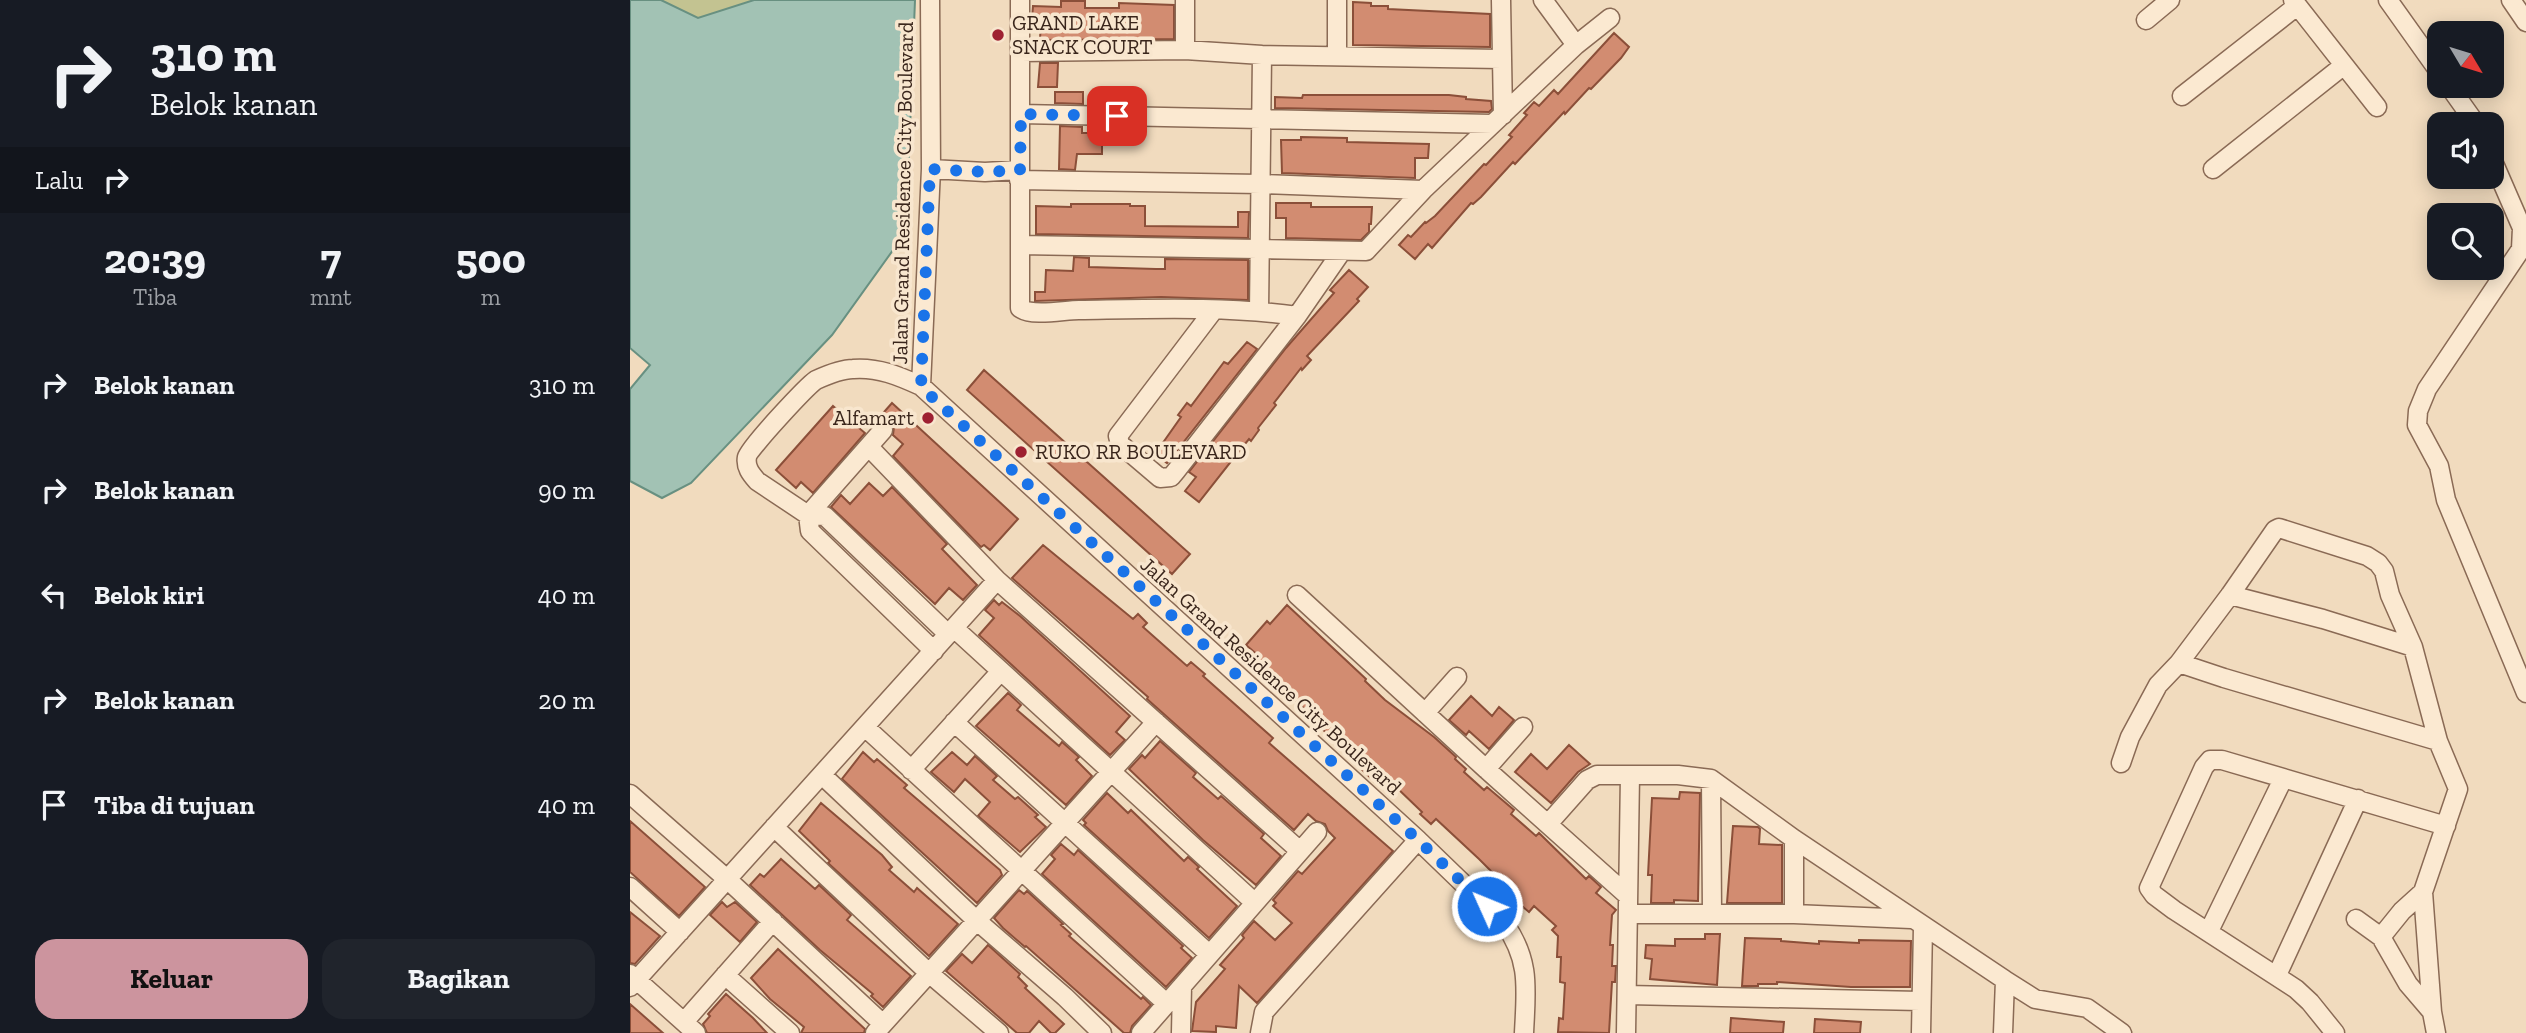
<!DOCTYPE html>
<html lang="id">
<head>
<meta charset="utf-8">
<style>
	:root { --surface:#171b24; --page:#20242c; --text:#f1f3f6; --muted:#9ea1a6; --accent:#cc949e }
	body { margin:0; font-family:"Zilla Slab",serif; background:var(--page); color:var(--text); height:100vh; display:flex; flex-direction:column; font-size:26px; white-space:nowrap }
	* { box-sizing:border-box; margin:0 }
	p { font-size:23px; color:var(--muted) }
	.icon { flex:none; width:38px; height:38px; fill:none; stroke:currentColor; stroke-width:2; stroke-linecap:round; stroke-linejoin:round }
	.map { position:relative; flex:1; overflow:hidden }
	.sheet { display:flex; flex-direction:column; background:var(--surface); width:630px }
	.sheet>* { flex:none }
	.top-card { background:#171b24; color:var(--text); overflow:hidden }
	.needle { width:46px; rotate:128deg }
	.tools { position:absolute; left:1797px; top:21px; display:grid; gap:14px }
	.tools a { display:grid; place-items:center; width:77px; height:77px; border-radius:14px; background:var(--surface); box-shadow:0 4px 18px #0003; font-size:35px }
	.pin { position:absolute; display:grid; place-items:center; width:60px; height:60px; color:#fff; margin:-30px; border-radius:14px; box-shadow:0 4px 10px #0006 }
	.me { position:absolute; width:77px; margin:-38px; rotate:314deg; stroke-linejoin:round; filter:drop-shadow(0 0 5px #0008) }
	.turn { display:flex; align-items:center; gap:24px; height:147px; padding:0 35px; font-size:32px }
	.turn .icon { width:91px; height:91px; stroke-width:2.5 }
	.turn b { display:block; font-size:49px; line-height:60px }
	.then { display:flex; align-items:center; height:66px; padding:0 35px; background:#0003; gap:14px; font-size:26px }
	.eta { display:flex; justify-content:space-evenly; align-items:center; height:119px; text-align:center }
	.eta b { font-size:42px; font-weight:700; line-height:49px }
	.button { display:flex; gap:14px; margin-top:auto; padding:14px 35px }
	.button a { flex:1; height:80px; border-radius:21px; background:var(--accent); color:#111; font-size:28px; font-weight:700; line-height:80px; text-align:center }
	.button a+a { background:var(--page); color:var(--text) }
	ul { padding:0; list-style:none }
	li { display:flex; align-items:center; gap:21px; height:105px; padding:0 35px }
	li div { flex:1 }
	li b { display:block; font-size:26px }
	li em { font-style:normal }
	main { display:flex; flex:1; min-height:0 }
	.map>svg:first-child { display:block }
</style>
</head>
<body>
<main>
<section class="sheet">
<div class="top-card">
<div class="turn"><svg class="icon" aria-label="right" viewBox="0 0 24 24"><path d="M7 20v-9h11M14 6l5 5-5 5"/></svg><div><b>310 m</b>Belok kanan</div></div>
<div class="then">Lalu<svg class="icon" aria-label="right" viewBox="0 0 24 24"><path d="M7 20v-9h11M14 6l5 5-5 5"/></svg></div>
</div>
<div class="eta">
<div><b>20:39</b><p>Tiba</p></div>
<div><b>7</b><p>mnt</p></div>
<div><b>500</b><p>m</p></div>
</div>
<ul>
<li><svg class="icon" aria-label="right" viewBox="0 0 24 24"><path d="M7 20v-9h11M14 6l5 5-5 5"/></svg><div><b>Belok kanan</b></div><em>310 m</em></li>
<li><svg class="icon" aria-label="right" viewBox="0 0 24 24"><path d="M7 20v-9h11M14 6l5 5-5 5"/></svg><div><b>Belok kanan</b></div><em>90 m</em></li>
<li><svg class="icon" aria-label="left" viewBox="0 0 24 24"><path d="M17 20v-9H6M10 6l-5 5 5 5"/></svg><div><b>Belok kiri</b></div><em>40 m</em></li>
<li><svg class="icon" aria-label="right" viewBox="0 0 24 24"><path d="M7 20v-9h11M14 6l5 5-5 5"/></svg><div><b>Belok kanan</b></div><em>20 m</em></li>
<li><svg class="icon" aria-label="arrive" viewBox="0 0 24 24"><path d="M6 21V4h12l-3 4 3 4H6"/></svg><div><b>Tiba di tujuan</b></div><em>40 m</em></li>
</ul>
<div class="button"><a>Keluar</a><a>Bagikan</a></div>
</section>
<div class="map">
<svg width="1896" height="1033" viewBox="0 0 1896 1033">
	<rect width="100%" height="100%" fill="#f1dbbe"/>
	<path fill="#c3c391" d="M31,0H124L68,18Z"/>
	<path fill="#a2c2b4" stroke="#689081" stroke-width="2" d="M0,0H31L68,18L124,0H285L276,232L202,335L61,483L32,498L0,481V389L20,365L0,348Z"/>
	<path fill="#d28c71" stroke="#8b4f39" stroke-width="2" d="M431,1H455V8H489V3L544,5V39L410,40L411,19H402L403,6L431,7Z
		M723,2L741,3V6H758V9L860,14V47L723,45Z
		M984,33L999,47L991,58L961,89L959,88L935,114L934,112L885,164L883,162L851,197L843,204L841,203L802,248L798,244L785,259L769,245L778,235L781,237L795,222L796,223L805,216L854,164L856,165L882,137L879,135L897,115L894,113L904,102L909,106L924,90L928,94Z
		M410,63H428L427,87H408Z
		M425,92H453V104L425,103Z
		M673,95H819L836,97V99L861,101L862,109L859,112L645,108V97L672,98Z
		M430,126L452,127V133H472V154H447L445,170L429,169Z
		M671,137L717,138V142L799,144L798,158H785V178L652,173L651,140H671Z
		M646,203H681V207H742L741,224H739V232L731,240L656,238V218H646Z
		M441,204H500V206H515V226L608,227V212H619L618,238L406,234V206L441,207Z
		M444,257L459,258V267L526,269H535V259L618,260V300L531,297L405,301V292H415L416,270L443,271Z
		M719,270L738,287L727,299L729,301L677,356L681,360L672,370L671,368L644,403L646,405L628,428L629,430L621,441L619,439L610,450L569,502L555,491L566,477L559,472L656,348L704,293L700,290Z
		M617,342L627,349L537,463L525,454L551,417L548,415L557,403L561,406L594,362L598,364Z
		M354,370L560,554L542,574L337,390Z
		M262,403L388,519L360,550L354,545L351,547L350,546L263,456L273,444L263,435L264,427L261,422L255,419L247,420Z
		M203,406L235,433L183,493L171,482L166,488L146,470Z
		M239,483L253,496L262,487L317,544L312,549L347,585L333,600L319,588L305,604L201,507L211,495L220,504Z
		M413,545L503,619L508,614L517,623L513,627L557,666L561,662L575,674L573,676L643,738L639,743L763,851L627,1003L609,986L606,1028L586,1026V1032L562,1031L566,1002L595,969L590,965L614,938L612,935L624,921L645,940L662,923L643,906L646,903L643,900L668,871L672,874L705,838L698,831L695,824L686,821L678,814L664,830L517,699L518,697L382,578Z
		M364,600L369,605L372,602L390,616L500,716L486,732L495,740L480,755L349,635L364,618L355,610Z
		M657,605L736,679L735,681L755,700L804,737L826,757L825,759L836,769L834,772L854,790L857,787L884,810L881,814L906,836L909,833L956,879L959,876L971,887L966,893L986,910L982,915L980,945H983L982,966H986L985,982H982L979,1033L928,1032L929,1018L933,1019L935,983L930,982L931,957H927L928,936L922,930L926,926L904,906L899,912L886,901L884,904L868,892L856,881L863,873L849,859L806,819L801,824L790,814L792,812L765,786L763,788L749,775L744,781L727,765L733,758L712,739L708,743L692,729L694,727L651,687L649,689L637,679L642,674L627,660L630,657L616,645L637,621L640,624Z
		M378,693L391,705L387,710L429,746L432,742L449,757L446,760L462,776L436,805L346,726Z
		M841,696L862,716L869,707L884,720L859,749L839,731L836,735L819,720Z
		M530,741L566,773L563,777L588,799L591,796L634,834L631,838L651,856L626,885L573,840L499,769L512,755L515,758Z
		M939,745L960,764L948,772L921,803L885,772L901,754L917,769Z
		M233,752L244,762L247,759L277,785L274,788L370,870L372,875L347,903L212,779Z
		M322,752L337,765L345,756L367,776L363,780L385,799L388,797L408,815L405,817L416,827L390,852L348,816L360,802L347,790L335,779L324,792L301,772Z
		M1050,792L1070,793L1068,901L1044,900V903H1021L1022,875H1018L1022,798L1049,799Z
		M477,793L498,813L501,810L554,861L558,857L569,867L567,869L607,906L579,938L454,825L456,823L453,820Z
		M191,803L252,855L262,867L259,870L284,892L287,888L328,924L299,956L198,863L200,861L169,831Z
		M0,821L75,887L49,916L0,872Z
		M1103,826L1128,827L1130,829L1129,844L1152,845V903H1097Z
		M431,844L444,855L448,850L553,946L551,948L562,958L536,987L412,874L425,859L421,855Z
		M151,859L185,889L189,885L221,915L217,920L281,976L253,1007L241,996L243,994L190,950L120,885L130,874L134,877Z
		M389,890L394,894L397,891L433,924L431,925L441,934L439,936L511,999L513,997L521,1005L502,1026L500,1033H494L396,946L395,947L373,928L364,918Z
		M92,902L97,907L105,902L127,922L110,942L80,915Z
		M0,912L30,936L5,964L0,963Z
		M1075,934H1090L1087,985L1020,979L1022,959L1015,958L1016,945L1045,946V939H1075Z
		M1115,938L1151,939V941L1189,944V941L1229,943V940L1281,941L1280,987H1221L1147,982V984H1128V986H1112Z
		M358,945L390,974L388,977L397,986L395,988L434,1024L425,1033H421L409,1021L399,1033H387L316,971L332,954L342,963Z
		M148,949L235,1029L234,1033H171L174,1027L140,999L121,978Z
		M96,994L123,1018L137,1033H77L73,1024L80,1016L78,1014Z
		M0,1004L33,1033H0Z
		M1101,1018L1154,1022L1153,1033H1100Z
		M1185,1019L1231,1022L1230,1033H1184Z"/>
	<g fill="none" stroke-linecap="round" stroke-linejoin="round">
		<g stroke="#8a6a55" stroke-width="21">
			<path id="street" d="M390,0V308C402,317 434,310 449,310C520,309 597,306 667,316
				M555,0V50
				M707,0V55
				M871,0L873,115
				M913,0L946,45
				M1663,0L1747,107
				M1758,0L1810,73
				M1881,0L1896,22
				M1516,20L1540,0
				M391,52L555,50L632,55L871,59
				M1819,86L1846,124
				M1552,96L1667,6
				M391,114L862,124
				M1862,159L1892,228L1891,249L1797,389L1788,411L1787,425L1809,466L1816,500L1896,693
				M301,169L355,172L389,170
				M1583,169L1713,66
				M389,180L630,184L793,190
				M390,245L736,251L793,190L946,45L980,18
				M583,311L488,436L490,444L530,478L541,477L546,471L667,316L712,251
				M629,311L632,55
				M291,386L301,169L300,0
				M253,430L178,515L180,531L304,651
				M239,447L367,580L670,851
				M667,595L856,769L997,895
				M1600,595L1693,619L1783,647
				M324,628L624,902
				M318,634L195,516L178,515L127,481C121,474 115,467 117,457C119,448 177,386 186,380C197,375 211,369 223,369C248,367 269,376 291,386L788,840L874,923C901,961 896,989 894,1033
				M1549,663L1594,678L1808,741
				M795,713L827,677
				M324,722L579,954
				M235,727L536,1003
				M1491,763L1500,737L1528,685L1549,663L1600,595L1645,530L1649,528L1737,556L1748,563L1754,571L1760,595L1783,647L1808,741L1828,789L1793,892L1802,1012L1806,1033
				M856,769L893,727
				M281,770L371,671
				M192,775L346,920L435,997L472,1033
				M1081,779L1082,913
				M0,794L98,880L253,1024
				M918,824L957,780L967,775H1048L1081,779L1164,839L1375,980L1405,999L1457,1008L1492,1033
				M144,827L300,974L369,1033
				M0,887L50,932
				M998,914H1164L1281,919
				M1164,914V839
				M1726,919L1751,937L1778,984L1802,1012
				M1579,931L1653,779
				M1751,937L1772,911L1793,892
				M0,974L66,1033
				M95,975L160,1033
				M1647,975L1728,799
				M0,987L367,580
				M997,995L1290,1001
				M54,1022L143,921
				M245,1033L526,722
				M511,1033L687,832
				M551,1033L552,986
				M630,1033L634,1012L788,840
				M996,1033L1000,775
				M1291,1033L1293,927
				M1373,1033L1375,980
				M1705,1033L1680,1002L1666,989L1544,910L1524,895L1519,888L1574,767L1580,760H1592L1816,826"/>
		</g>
		<use href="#street" stroke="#fbe9d1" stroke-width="18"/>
	</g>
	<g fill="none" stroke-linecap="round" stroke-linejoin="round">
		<path stroke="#1a73e8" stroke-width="12" stroke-dasharray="0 21.6" d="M487,116L391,114L390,170L355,172L300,169L291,387L788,840L857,906"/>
	</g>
	<g fill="#9e2132" stroke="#f8e6ce" stroke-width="2.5">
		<circle cx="368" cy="35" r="7"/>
		<circle cx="298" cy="418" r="7"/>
		<circle cx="391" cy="452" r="7"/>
	</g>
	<g text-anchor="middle" stroke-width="7" stroke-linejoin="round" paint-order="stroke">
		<g font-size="21" fill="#39251b" stroke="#f8e6ce" text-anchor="start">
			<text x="382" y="30">GRAND LAKE<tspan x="382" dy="24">SNACK COURT</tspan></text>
			<text x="284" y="425" text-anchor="end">Alfamart</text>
			<text x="405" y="459">RUKO RR BOULEVARD</text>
		</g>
		<g font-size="21" fill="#39251b" stroke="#f8e6ce">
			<text transform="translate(273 193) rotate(-89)" y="7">Jalan Grand Residence City Boulevard</text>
			<text transform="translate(641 676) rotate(42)" y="7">Jalan Grand Residence City Boulevard</text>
		</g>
	</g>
</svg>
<div class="tools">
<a><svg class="needle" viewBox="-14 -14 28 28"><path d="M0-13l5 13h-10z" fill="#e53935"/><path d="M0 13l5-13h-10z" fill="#9ea1a6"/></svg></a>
<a><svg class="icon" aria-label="sound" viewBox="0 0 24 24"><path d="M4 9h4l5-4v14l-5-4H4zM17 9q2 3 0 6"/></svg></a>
<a><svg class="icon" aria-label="search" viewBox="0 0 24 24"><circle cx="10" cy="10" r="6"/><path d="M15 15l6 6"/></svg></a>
</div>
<div class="pin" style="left:487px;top:116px;background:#d93025"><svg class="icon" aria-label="arrive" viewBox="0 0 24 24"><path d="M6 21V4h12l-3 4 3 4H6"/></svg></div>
<svg class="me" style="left:857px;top:906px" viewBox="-20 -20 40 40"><circle r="17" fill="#1a73e8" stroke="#fff" stroke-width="3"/><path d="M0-11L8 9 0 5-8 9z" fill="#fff"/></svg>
</div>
</main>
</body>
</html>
